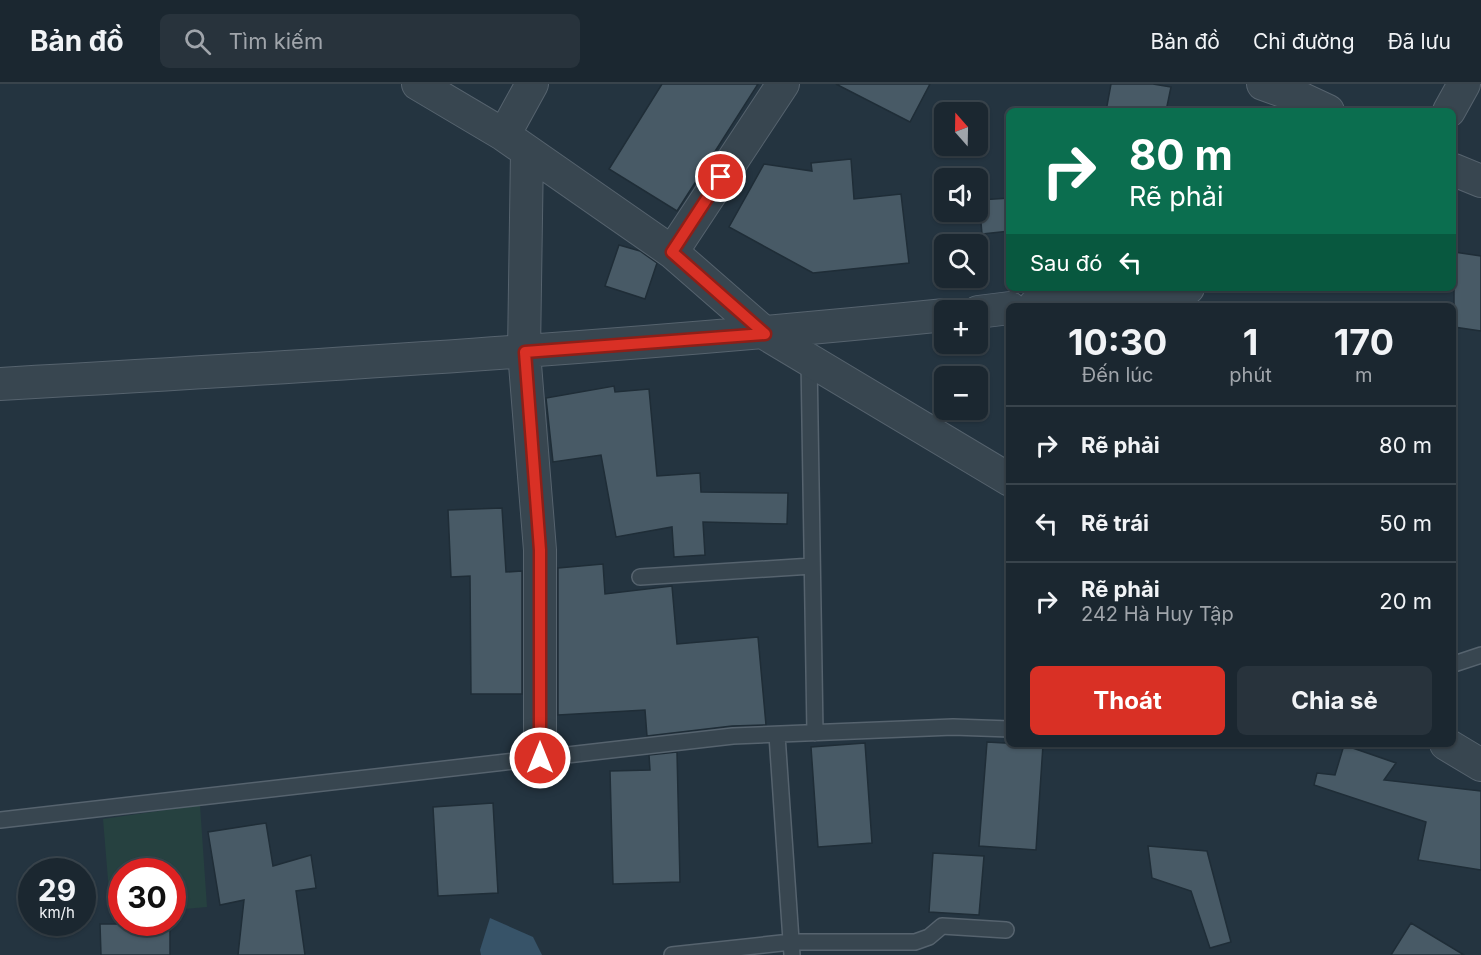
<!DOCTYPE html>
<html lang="vi">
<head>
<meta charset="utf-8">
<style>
	:root { --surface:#1b2730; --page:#28333c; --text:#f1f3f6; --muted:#a0a5ab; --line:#39444c; --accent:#d93025 }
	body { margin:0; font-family:Inter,sans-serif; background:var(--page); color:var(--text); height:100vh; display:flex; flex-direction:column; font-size:22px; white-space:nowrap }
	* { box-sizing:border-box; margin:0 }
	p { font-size:20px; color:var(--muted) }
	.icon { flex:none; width:33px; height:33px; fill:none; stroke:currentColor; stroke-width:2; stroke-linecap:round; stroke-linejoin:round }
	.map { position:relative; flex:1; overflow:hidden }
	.side { position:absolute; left:1006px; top:219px; width:450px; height:444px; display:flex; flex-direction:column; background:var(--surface); border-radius:9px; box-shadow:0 2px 4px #0004,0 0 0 2px var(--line) }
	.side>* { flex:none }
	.banner { position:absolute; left:1006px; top:24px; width:450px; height:183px; border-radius:9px; box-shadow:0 2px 4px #0004,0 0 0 2px var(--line); background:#0b6e4f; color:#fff; overflow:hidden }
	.needle { width:39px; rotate:340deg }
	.fabs { position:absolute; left:934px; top:18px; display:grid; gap:12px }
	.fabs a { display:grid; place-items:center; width:54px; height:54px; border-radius:9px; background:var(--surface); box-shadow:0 2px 4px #0004,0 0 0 2px var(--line); font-size:30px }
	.speed { position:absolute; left:18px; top:774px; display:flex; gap:12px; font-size:30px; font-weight:700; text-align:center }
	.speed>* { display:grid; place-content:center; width:78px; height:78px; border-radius:50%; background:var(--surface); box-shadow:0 2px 4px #0004,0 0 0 2px var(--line); line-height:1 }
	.speed small { font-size:15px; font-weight:400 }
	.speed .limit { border:9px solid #d22; background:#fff; color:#111 }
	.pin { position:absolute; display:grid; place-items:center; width:51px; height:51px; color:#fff; margin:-26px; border:3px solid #fff; border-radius:50%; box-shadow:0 2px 6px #0007 }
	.me { position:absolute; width:66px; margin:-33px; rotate:0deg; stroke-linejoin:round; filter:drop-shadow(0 0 4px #0008) }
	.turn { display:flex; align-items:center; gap:21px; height:126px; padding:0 24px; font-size:27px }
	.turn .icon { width:78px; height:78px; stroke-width:2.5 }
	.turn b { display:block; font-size:42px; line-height:51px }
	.then { display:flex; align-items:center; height:57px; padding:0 24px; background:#0003; gap:12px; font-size:22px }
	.eta { display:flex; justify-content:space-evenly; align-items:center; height:102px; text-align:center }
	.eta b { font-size:36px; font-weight:700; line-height:42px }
	.action { display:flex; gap:12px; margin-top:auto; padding:12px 24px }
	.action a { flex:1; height:69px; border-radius:9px; background:var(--accent); color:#fff; font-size:24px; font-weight:700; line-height:69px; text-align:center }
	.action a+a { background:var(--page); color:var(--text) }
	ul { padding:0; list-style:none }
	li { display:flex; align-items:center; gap:18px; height:78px; padding:0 24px; border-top:2px solid var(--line) }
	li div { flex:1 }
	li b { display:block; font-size:22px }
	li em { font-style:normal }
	header { display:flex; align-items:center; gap:36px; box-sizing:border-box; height:84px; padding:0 30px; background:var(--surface); border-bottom:2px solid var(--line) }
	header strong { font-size:28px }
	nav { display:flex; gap:33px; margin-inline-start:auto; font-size:21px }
	.search { width:420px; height:54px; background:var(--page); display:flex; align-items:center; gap:15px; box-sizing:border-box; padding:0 21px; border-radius:9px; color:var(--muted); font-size:22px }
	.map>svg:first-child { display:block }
</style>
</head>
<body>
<header>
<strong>Bản đồ</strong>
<div class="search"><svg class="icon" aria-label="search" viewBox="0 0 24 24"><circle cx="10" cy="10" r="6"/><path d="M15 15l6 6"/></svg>Tìm kiếm</div>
<nav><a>Bản đồ</a><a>Chỉ đường</a><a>Đã lưu</a></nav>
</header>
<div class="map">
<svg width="1481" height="871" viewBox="0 0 1481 871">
	<rect width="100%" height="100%" fill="#243440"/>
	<path fill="#264140" d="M200,721L207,823L173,826L172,788H122L121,831L111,832L103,735Z"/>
	<path fill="#375368" d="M490,834L533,853L542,871H481L480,866Z"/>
	<path fill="#485a66" stroke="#1f2d37" stroke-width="1.5" d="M662,0H758L677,127L609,85Z
		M836,0H930L910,38Z
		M1111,0H1153L1171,3L1166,27H1106Z
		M851,75L854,115L901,110L909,179L813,189L729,143L764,80L812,87L811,79Z
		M1010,114V147L982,150L979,116Z
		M619,161L640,167L657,179L645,215L605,202Z
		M1454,168L1481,172V247L1454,243Z
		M614,302L615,308L649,305L657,392L700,389L701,408L788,409L787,440L703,438L705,471L674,473L672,443L616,453L601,371L553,378L546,314Z
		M502,424L506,488L522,487V610H471L470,492L451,493L448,426Z
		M603,480L605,510L672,502L677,560L758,553L766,641L732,642L647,652L645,626L558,631V484Z
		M987,658L1043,661L1036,766L979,762Z
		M865,659L872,759L818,763L811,663Z
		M1344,661L1396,679L1384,696L1481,707V786L1418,776L1426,738L1314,701L1317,689L1335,691Z
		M677,668L680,798L613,800L610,687L650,686L649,671Z
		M493,719L498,809L438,812L433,723Z
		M266,739L273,782L311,771L316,804L296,807L305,871H238L244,816L220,821L208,748Z
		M1148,762L1207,767L1231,858L1210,864L1191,807L1152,794Z
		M933,769L984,772L979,831L929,828Z
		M1411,839L1464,871H1391Z
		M100,840H170V871H101Z"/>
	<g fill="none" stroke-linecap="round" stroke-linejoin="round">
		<g stroke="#56636e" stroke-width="18">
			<path id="lane" d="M809,275L815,649
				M640,493L812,482
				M1454,580L1481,571
				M777,651L792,871
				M0,736L733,652L953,643L1010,645
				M672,871L791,858H915L929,853L942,842L1006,846"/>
		</g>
		<g stroke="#56636e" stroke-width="34">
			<path id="street" d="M418,0L504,51L672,168L766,250L1010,396
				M1263,0L1294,11L1328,27
				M1449,27L1464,0
				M504,51L532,0
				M527,67L524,268L540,466V674
				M1454,86L1481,97
				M672,168L783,0
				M1034,222L1167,208L1188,204
				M978,228L1010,224
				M0,300C316,282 631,263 945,231
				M1446,660L1481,681"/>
		</g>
		<use href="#lane" stroke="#384650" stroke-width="15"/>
		<use href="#street" stroke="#384650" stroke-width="32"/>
	</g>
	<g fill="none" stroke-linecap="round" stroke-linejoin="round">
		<g stroke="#8d1f18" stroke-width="15">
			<path id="route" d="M540,674V466L525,268L765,250L672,168L721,93"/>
		</g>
		<use href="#route" stroke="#d93025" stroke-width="10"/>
	</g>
</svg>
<div class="fabs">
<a><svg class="needle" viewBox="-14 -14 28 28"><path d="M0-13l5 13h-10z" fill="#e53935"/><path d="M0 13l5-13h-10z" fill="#a0a5ab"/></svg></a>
<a><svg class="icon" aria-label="sound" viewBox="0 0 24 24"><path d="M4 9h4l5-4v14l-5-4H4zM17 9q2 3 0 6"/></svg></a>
<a><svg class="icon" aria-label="search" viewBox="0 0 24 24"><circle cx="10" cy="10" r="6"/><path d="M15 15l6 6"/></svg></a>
<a>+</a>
<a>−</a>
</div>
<div class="speed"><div>29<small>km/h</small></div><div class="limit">30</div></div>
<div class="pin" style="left:721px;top:93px;background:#d93025"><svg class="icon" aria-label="arrive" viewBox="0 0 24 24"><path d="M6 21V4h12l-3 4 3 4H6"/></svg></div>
<svg class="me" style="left:540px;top:674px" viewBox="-20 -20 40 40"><circle r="17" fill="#d93025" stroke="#fff" stroke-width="3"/><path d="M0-11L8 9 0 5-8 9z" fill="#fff"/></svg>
<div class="banner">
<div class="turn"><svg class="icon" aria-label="right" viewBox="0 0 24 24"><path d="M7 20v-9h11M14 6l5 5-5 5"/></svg><div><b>80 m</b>Rẽ phải</div></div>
<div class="then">Sau đó<svg class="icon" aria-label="left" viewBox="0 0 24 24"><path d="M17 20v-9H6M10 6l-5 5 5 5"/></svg></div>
</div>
<section class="side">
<div class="eta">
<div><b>10:30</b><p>Đến lúc</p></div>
<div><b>1</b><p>phút</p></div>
<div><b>170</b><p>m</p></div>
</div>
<ul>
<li><svg class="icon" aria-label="right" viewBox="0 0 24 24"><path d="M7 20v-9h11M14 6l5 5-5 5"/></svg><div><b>Rẽ phải</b></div><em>80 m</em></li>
<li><svg class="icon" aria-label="left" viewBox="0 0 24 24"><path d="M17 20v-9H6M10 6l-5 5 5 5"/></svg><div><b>Rẽ trái</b></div><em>50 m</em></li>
<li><svg class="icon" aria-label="right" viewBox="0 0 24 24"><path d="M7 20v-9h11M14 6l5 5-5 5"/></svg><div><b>Rẽ phải</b><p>242 Hà Huy Tập</p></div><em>20 m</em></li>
</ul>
<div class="action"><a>Thoát</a><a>Chia sẻ</a></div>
</section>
</div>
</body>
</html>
